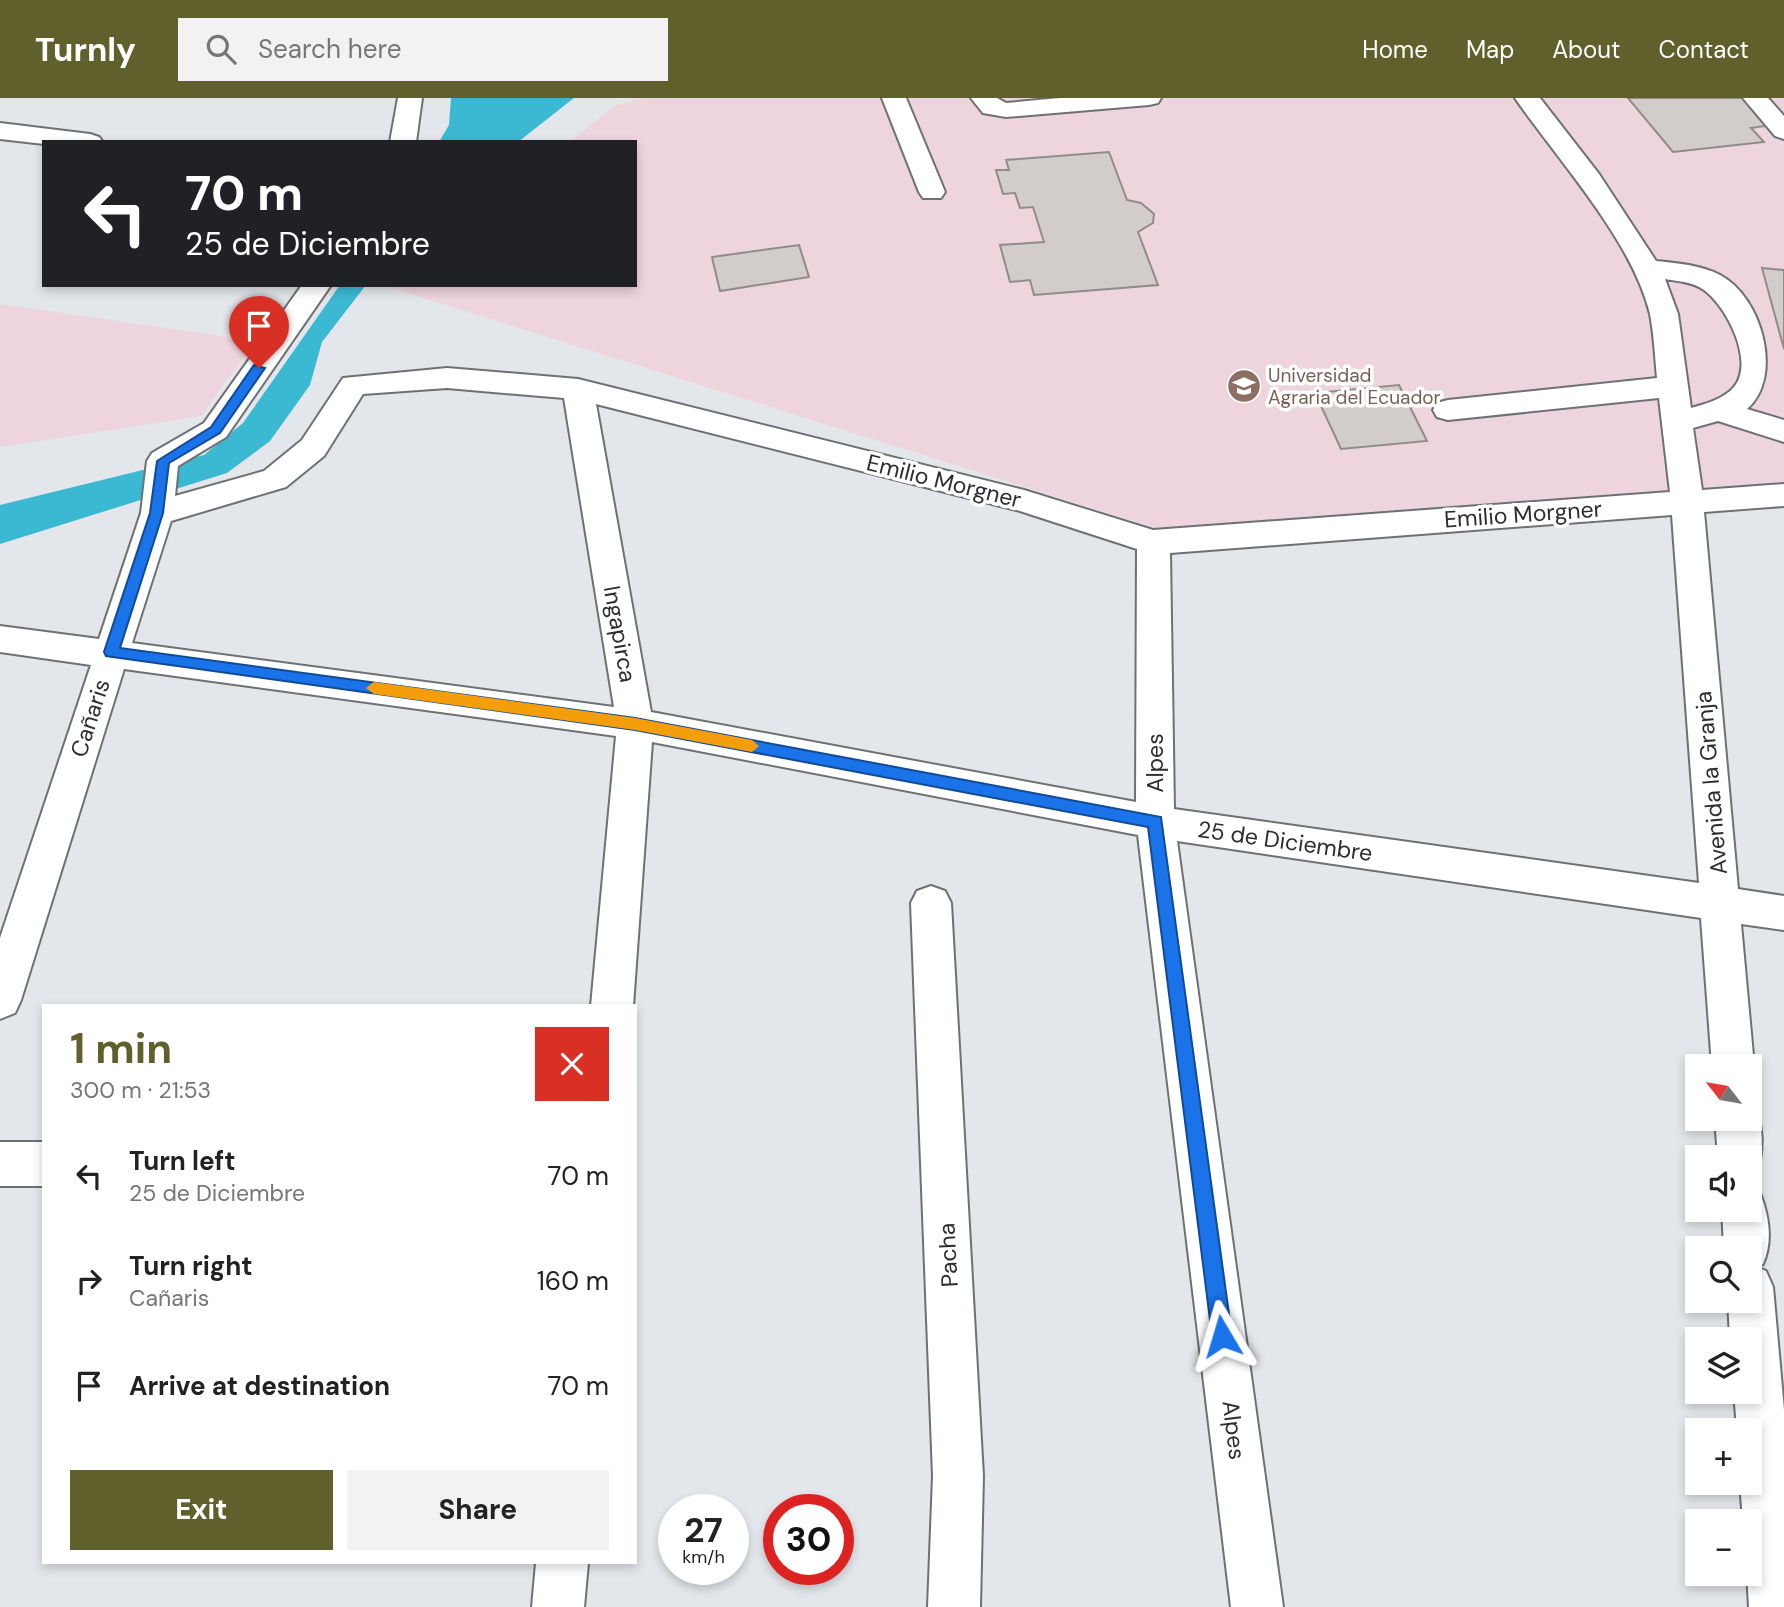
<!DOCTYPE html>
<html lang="en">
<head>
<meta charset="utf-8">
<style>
	:root { --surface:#fff; --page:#f2f2f2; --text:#222; --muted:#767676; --accent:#60602d }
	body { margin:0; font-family:"DM Sans",sans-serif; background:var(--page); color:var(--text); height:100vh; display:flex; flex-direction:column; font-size:26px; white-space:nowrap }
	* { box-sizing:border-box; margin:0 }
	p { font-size:23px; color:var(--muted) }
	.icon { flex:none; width:38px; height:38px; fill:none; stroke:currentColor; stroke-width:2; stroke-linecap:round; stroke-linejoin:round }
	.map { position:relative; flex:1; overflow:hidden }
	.sheet { position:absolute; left:42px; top:906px; width:595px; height:560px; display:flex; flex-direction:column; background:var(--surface); border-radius:0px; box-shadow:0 4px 10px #0003 }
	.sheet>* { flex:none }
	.top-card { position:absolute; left:42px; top:42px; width:595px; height:147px; border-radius:0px; box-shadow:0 4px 10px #0003; background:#202124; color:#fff; overflow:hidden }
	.needle { width:46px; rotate:301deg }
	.buttons { position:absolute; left:1685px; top:956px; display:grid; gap:14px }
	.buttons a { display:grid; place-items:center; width:77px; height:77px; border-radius:0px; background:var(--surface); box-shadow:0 4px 10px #0003; font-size:35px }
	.speed { position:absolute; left:658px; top:1396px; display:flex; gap:14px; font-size:35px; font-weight:700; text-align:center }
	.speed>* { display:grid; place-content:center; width:91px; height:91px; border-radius:50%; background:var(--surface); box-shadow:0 4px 10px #0003; line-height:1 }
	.speed small { font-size:18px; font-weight:400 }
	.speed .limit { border:10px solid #d22; background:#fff; color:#111 }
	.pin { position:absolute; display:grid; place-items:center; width:60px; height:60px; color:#fff; margin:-72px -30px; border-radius:50% 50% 50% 0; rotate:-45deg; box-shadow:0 0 7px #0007 }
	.pin .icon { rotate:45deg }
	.me { position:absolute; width:77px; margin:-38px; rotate:353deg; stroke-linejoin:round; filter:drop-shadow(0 0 5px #0008) }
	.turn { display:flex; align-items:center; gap:24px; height:147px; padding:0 28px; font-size:32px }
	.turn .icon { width:91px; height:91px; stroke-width:2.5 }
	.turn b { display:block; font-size:49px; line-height:60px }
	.round { display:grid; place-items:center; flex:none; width:74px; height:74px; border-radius:0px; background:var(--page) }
	.overview { display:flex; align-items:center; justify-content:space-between; height:119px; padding:0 28px }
	h1 { font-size:42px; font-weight:700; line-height:52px; color:var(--accent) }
	.cta { display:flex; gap:14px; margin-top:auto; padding:14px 28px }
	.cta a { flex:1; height:80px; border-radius:0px; background:var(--accent); color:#fff; font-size:28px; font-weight:700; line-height:80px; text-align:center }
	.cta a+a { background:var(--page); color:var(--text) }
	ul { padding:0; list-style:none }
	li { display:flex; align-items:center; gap:21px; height:105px; padding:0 28px }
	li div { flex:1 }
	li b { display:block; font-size:26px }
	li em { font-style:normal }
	header { display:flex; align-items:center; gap:42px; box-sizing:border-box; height:98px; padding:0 35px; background:var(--accent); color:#fff }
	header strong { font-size:33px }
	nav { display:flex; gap:38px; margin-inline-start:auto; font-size:24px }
	.search { width:490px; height:63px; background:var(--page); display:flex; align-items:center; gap:18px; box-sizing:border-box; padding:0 24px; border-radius:0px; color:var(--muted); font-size:26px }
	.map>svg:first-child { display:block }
</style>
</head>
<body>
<header>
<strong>Turnly</strong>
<div class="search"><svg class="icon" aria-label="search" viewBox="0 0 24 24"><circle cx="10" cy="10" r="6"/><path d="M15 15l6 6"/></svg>Search here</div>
<nav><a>Home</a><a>Map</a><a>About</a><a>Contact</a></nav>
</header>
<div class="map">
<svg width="1784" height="1509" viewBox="0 0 1784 1509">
	<rect width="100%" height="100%" fill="#e3e6ea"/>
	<path fill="#eed4dc" d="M644,0H1784V386L1156,430L392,190L395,187H635V44H570L614,8Z
		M0,206L255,243L201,318L0,349Z"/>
	<path fill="#3cb9d2" d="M451,0H574L518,44H439L449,27Z
		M340,187H366L322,244L310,287L270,343L227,375L0,446V407L204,357L243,325Z"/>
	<path fill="#d2cccb" stroke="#908c8a" stroke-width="2" d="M1628,0H1747L1772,27L1751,30L1764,44L1673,54Z
		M1109,54L1127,102L1141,105L1154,116L1153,125L1138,134L1158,187L1034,197L1030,182L1010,184L1000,147L1044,144L1033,109L1020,110L1015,95L1003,96L996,72H1009L1006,62Z
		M799,147L809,179L720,193L712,159Z
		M1762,170L1784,172V251Z
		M1399,287L1427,343L1341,351L1315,295Z"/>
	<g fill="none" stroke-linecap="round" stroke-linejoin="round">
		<g stroke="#6e7174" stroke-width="4">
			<path id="minor" d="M398,0H422L416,44H390Z
				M882,0H906L945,94L941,100H923L919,94Z
				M971,0H997L1006,5L1060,0H1161L1158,5L1149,7L1006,19L983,15Z
				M1515,0H1540L1599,76L1656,163C1676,165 1701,167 1720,177C1762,199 1784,279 1747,311L1784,322V344L1718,323L1693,330L1702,392L1784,386V408L1704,414L1738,791L1784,798V832L1741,826L1754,968L1750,978V968H1712L1701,820L1177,743L1283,1509H1231L1138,737L652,644L633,908H591L616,638L124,571L21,902L15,915L0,921V840L91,567L0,554V528L99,541L141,415L147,363L152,355L204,325L302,187H331L226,339L178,368L175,398L264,373L302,342L343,280L447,270L578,281L1024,392L1153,432L1670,394L1659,300L1448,322L1437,319L1433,312L1437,305L1448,302L1657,280C1655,259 1654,236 1650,216C1632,142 1558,62 1515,0ZM1665,181C1677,183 1691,184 1701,190C1725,204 1756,264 1734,289C1724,301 1705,306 1691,310L1678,216ZM447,290L564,300L614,609L132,545L171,423L286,389L324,358L363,296ZM596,306L1020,413L1137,451L1136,704L651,614ZM1672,417L1699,785L1174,711L1170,455Z
				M1743,0H1768L1784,18V41L1775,38Z
				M0,25L90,36L99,39L103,44L44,46L0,41Z
				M931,788L945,793L951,805L983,1378L980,1509H928L933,1378L911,805L917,793Z
				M1750,1004C1765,1021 1764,1055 1756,1074L1750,1077V1059H1718L1715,1020H1750Z
				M0,1044H44V1088H0Z
				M1750,1091L1760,1095C1769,1118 1773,1143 1763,1166L1757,1169L1766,1173L1773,1189L1784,1312V1509H1749L1747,1475H1750V1423H1743L1740,1384H1750V1332H1737L1734,1293H1750V1241H1730L1728,1202H1750V1150H1724L1722,1111H1750Z
				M536,1465H588L584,1509H532Z"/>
		</g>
		<use href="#minor" fill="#fff" fill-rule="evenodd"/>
	</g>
	<path fill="#1a73e8" stroke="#114b97" stroke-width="2" d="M254,267L265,270L220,335L169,365L163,415L120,550L635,620L1161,719L1232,1238L1229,1245L1222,1248L1215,1245L1212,1238L1148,729L635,632L106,558L104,554L150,415L157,363L211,329Z"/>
	<path fill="#f59e0b" d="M374,584L635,620L752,642L759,648L752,654L635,632L374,596L366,590Z"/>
	<defs>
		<g id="university-disc" transform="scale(1.75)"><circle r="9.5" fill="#8d6e63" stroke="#fff"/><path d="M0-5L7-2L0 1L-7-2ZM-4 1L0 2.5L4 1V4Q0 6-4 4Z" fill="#fff"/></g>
	</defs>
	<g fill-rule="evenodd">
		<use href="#university-disc" x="1244" y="288"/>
	</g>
	<g text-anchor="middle" stroke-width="7" stroke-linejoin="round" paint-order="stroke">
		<g font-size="19" fill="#785e54" stroke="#fff" text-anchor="start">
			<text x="1268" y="284">Universidad<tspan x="1268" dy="22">Agraria del Ecuador</tspan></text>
		</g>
		<g font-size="23" fill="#2c2d2f" stroke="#fff">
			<text transform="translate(944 383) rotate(14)" y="8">Emilio Morgner</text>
			<text transform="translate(1523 416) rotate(-4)" y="8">Emilio Morgner</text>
			<text transform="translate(620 536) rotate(80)" y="8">Ingapirca</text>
			<text transform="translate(90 620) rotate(-72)" y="8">Cañaris</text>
			<text transform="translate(1155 665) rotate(-90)" y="8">Alpes</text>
			<text transform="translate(1711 685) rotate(-95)" y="8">Avenida la Granja</text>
			<text transform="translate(1285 743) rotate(8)" y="8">25 de Diciembre</text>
			<text transform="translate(948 1157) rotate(-93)" y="8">Pacha</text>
			<text transform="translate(1234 1332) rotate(83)" y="8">Alpes</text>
		</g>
	</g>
</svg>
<div class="buttons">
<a><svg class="needle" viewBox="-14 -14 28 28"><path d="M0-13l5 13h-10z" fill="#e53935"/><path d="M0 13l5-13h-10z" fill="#767676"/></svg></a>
<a><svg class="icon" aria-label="sound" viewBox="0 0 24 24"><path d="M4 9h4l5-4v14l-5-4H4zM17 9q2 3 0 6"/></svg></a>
<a><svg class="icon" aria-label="search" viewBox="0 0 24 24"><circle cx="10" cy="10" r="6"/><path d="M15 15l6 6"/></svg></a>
<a><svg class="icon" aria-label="layers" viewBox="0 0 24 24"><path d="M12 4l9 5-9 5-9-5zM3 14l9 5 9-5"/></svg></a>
<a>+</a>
<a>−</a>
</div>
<div class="speed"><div>27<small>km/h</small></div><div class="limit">30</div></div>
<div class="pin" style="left:259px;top:270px;background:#d93025"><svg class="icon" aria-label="arrive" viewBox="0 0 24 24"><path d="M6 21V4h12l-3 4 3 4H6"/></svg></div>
<svg class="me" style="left:1222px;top:1238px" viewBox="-20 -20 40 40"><path d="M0-17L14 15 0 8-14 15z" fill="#1a73e8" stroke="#fff" stroke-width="4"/></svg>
<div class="top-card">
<div class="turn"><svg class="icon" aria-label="left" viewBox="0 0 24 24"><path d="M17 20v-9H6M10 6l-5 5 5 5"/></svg><div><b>70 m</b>25 de Diciembre</div></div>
</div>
<section class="sheet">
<div class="overview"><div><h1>1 min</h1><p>300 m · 21:53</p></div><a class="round" style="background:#d93025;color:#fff"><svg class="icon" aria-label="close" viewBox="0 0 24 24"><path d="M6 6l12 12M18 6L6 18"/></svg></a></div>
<ul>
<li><svg class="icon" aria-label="left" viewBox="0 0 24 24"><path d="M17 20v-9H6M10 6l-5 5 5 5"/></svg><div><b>Turn left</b><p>25 de Diciembre</p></div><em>70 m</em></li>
<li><svg class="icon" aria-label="right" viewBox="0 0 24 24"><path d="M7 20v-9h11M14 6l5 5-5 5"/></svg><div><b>Turn right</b><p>Cañaris</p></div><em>160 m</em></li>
<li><svg class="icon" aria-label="arrive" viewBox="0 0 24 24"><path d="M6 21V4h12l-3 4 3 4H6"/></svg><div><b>Arrive at destination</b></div><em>70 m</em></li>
</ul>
<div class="cta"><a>Exit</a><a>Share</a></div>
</section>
</div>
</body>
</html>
